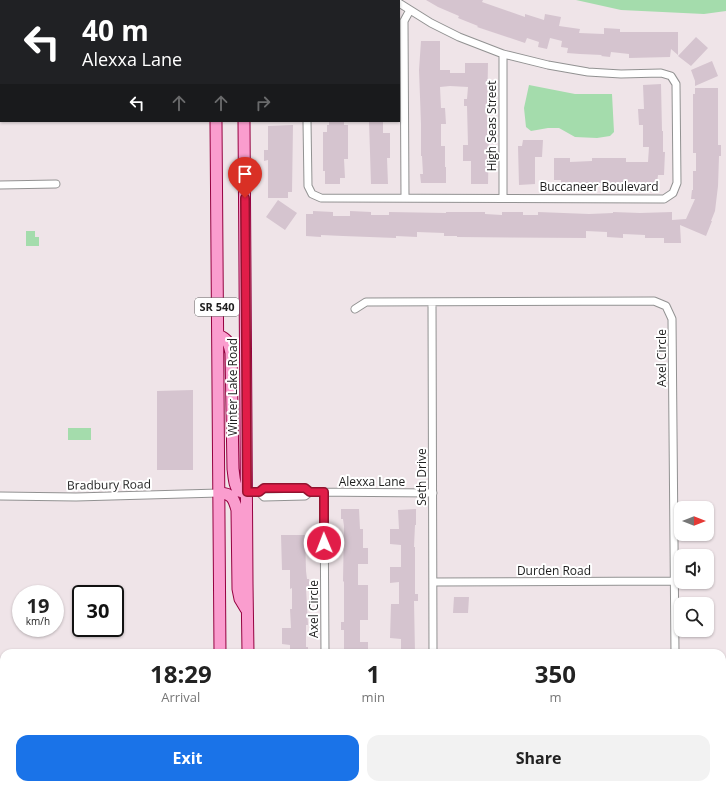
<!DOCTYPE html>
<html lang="en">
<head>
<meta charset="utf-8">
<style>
	:root { --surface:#fff; --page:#f2f2f2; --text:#222; --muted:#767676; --accent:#1a73e8 }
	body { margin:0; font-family:"Open Sans",sans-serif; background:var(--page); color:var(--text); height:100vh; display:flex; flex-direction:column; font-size:15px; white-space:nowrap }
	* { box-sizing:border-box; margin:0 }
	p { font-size:13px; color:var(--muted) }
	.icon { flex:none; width:22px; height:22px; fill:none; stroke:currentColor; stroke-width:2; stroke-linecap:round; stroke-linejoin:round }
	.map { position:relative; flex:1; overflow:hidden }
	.drawer { position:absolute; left:0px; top:649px; width:726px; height:140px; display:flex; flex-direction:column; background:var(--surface); border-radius:12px 12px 0 0; box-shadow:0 1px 3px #0004 }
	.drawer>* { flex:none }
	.hud { position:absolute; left:0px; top:0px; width:400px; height:122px; box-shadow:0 1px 3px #0004; background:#202124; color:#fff; overflow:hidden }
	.needle { width:26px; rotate:90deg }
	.controls { position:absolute; left:674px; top:501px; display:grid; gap:8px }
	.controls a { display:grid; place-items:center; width:40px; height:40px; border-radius:8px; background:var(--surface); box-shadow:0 1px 3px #0004; font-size:20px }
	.speed { position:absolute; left:12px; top:585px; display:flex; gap:8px; font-size:20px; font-weight:700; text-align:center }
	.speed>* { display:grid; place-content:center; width:52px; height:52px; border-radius:50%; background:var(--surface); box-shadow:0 1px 3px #0004; line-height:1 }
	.speed small { font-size:10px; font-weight:400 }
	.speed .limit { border:2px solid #111; border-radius:6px; background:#fff; color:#111 }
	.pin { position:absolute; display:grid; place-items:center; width:34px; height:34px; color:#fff; margin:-41px -17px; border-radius:50% 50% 50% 0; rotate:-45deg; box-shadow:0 0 4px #0007 }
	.pin .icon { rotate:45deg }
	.me { position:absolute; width:44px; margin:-22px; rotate:359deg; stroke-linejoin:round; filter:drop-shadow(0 0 3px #0008) }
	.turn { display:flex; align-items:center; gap:14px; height:84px; padding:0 16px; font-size:18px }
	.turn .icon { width:52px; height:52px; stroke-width:2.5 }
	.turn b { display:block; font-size:28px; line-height:34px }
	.lanes { display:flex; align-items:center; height:38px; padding:0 16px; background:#0003; justify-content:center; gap:20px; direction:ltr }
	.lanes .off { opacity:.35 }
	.eta { display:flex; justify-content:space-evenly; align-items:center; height:68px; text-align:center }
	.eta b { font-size:24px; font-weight:700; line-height:28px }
	.action { display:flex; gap:8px; margin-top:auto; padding:8px 16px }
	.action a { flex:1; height:46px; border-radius:12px; background:var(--accent); color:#fff; font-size:16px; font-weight:700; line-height:46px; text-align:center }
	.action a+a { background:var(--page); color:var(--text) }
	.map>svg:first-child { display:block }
</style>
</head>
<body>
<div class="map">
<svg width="726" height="789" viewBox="0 0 726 789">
	<rect width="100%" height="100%" fill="#efe4e8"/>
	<path fill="#a4dcac" d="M576,0H726V11L704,14L621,10Z
		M529,85L575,94H612L614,132L610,136L597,138L575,137L559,128H548L531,131L526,127L524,108Z
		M26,231H35V237H39V246H26Z
		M68,428H91V440H68Z"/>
	<path fill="#d5c4cf" d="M426,0H483L482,2L525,17V14L544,20L545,14L561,17L559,26L580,29L579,33L604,34V28L620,29V32H678V55L671,49L670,57L629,58V54L611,52L610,57L601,56L602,55L580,54L567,53L568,48L561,47L562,41L550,38L547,49L538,47L539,42L527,38L525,43L477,27L478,26L458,18L459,16L438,7Z
		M696,37L708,48L691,66L678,56Z
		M421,41H440V70H450V73H465V63H488L487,112V133H489L488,184H471V161H463V145H468L467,106H464V99H467L468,87L450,86L440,87L441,108H445L446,124H441V146H445V167H446V183H421L420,174H423L422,156H421V124L419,70Z
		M712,61L718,76L695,86V81L691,70Z
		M661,84L662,131H663V152H665L664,175H658L657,183H561V180H554V158H570V162L592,161V158H626V162H648L649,147H643V125H639L638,109H644L643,85Z
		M695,88H718V145H721V156H719L718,186L715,211L711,221H712L706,236L680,225L681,243H664V238H645V235L623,234V238L607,237V232L586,231V238L457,237V236H444V233L417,232V237L396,236V238L343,236L321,235V237L306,236V214H313V211L333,212V216H350V211L371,212V215H389V212L446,213V212H485V214L502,215V212H523V215H538V212L589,214L613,213V212L640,213L672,212V220L686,219L695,199H691L692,190H693V171H696V153H693V94H695Z
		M329,121H344V125H348V159H344L345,178H340V184H325V171H323V132H327V125H329Z
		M369,121H383V133H390V158H387L388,184H371Z
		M293,125L292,192H288V198H268V160L264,161V150H268V126Z
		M523,140H543L542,157H535V184L519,185L518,146H522Z
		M278,200L297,213L285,230L266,217Z
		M193,390V470H157V391Z
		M341,509H359L360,529H363V548H368V564H358V585H368V620H360V642H368V653H344V630H341V622H344V582L343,581L344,526L343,519H341Z
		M416,509V525H415L414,547H415V594H418V601H414L415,653H401V639L390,638L391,604H399V582L390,583V567H401V545L390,544V529H399L398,510Z
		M281,535H305L306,571L307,579H309L310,588H306L308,625H306V647H308V653H290V645L282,644V628H291L290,609H292V588L290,589V570H282Z
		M454,597H469L468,613H453Z"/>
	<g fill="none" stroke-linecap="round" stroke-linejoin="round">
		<g stroke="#929292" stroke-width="9">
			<path id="minor" d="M306,0V1
				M307,121L308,186L312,194L321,198L664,199L673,193L677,183L676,84L671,76L661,73L621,74L588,72L548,65L503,54L459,37L431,23L399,3
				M0,185L56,184
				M405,198L404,21L410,10
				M503,198V54
				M432,302L433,653
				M355,309L366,302L654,301L666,306L672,319L675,653
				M247,492H259L264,488H305L310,492
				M259,492L264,497L305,496L310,492L433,493
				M324,492L325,653
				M0,496L76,497L219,493
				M433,582L674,581"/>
		</g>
		<g stroke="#950240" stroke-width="13">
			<path id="primary" d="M216,0V1
				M243,0V1
				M216,121L220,653
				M244,121L247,583L248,653
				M218,335C228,339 229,343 231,353L233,469C234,475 234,488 240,491C241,492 245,492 247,492
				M219,493C232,493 234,499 237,510L238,589L240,599L246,609
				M220,789V785
				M249,789V785"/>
		</g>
		<use href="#minor" stroke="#fff" stroke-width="7"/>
		<use href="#primary" stroke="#fa9dce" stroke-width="11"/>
	</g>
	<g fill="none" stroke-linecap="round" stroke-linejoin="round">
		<g stroke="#92132f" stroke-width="10">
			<path id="route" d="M245,198L247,492H259L264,488H305L310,492H324V543"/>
		</g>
		<use href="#route" stroke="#e11d48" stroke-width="7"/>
	</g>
	<g text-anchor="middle" stroke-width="4" stroke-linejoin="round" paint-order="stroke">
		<rect fill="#fff" stroke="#626262" stroke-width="1" x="195" y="298" width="44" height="18" rx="3"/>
		<g font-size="11" font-weight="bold" fill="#1e1e1e">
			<text x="217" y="311">SR 540</text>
		</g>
		<g font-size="12" fill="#1e1e1e" stroke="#fff">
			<text transform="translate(492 126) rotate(-90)" y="4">High Seas Street</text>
			<text x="599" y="191">Buccaneer Boulevard</text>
			<text transform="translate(662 358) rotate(-90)" y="4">Axel Circle</text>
			<text transform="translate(233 387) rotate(-90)" y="4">Winter Lake Road</text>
			<text transform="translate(422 477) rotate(-90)" y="4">Seth Drive</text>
			<text x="372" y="486">Alexxa Lane</text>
			<text transform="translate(109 485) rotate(-1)" y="4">Bradbury Road</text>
			<text x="554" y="575">Durden Road</text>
			<text transform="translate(314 609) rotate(-90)" y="4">Axel Circle</text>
		</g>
	</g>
</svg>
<div class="controls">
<a><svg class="needle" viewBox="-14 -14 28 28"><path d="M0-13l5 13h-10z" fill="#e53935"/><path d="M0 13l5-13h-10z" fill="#767676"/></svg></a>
<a><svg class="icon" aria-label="sound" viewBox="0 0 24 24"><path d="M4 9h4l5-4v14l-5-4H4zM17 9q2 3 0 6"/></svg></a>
<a><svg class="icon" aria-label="search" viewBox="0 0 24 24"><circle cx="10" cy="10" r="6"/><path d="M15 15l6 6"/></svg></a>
</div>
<div class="speed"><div>19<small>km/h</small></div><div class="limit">30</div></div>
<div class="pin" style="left:245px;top:198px;background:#d93025"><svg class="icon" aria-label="arrive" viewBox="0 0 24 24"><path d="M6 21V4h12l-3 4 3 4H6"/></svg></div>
<svg class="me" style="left:324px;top:543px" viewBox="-20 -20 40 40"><circle r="17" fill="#e11d48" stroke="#fff" stroke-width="3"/><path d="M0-11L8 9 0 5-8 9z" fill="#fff"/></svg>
<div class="hud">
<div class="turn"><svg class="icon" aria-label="left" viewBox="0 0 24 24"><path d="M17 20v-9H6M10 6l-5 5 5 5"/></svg><div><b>40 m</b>Alexxa Lane</div></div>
<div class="lanes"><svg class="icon" aria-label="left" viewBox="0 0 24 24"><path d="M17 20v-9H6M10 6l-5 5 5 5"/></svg><svg class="icon off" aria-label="ahead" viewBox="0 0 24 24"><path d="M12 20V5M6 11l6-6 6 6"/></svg><svg class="icon off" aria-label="ahead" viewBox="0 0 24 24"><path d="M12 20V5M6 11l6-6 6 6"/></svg><svg class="icon off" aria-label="right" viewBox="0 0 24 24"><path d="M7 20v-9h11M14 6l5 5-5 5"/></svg></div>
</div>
<section class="drawer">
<div class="eta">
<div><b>18:29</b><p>Arrival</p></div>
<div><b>1</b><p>min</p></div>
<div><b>350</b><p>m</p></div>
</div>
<div class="action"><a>Exit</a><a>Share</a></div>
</section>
</div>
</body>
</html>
